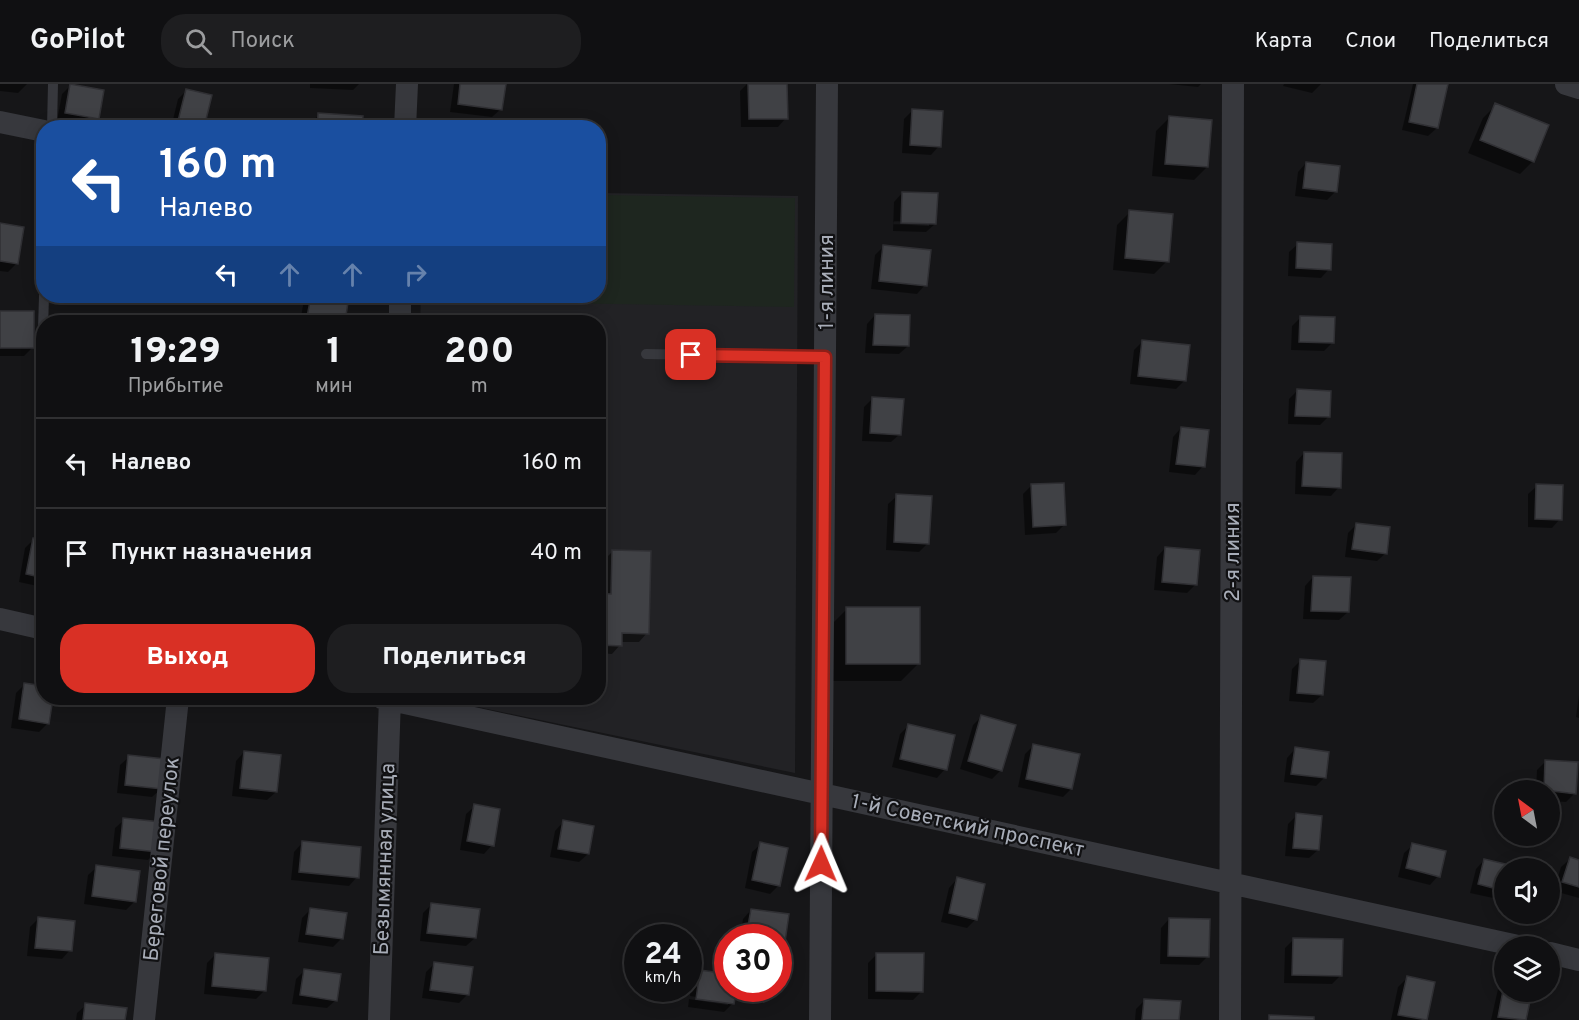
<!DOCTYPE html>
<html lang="ru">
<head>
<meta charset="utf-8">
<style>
	:root { --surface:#101012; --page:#1e1e20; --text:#f1f3f6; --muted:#9c9d9f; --line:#303032; --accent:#d93025 }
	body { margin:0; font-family:Overpass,sans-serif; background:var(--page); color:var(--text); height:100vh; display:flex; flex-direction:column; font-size:22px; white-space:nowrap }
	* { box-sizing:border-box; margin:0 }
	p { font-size:20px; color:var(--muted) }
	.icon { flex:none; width:33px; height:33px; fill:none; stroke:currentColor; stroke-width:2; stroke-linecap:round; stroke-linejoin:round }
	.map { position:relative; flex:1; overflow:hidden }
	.side { position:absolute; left:36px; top:231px; width:570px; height:390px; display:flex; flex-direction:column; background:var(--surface); border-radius:24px; box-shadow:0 3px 15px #0003,0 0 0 2px var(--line) }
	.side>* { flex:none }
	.banner { position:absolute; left:36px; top:36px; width:570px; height:183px; border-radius:24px; box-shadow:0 3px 15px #0003,0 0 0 2px var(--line); background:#1a4fa0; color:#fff; overflow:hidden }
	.needle { width:39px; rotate:328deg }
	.tools { position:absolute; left:1494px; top:696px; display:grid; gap:12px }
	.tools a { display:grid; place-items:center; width:66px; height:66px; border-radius:50%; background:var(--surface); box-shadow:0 3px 15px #0003,0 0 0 2px var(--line); font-size:30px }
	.speed { position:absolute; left:624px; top:840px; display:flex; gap:12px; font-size:30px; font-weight:700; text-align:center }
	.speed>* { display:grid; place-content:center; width:78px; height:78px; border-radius:50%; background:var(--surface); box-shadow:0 3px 15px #0003,0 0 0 2px var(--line); line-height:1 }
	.speed small { font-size:15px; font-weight:400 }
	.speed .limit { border:9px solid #d22; background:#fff; color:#111 }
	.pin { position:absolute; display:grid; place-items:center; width:51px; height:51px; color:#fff; margin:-26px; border-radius:12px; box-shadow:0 3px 9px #0006 }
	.me { position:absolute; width:66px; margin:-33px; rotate:1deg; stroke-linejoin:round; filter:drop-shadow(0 0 4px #0008) }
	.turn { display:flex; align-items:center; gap:21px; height:126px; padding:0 24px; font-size:27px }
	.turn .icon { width:78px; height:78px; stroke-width:2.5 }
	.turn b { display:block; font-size:42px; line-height:51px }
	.lanes { display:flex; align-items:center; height:57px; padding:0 24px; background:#0003; justify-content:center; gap:30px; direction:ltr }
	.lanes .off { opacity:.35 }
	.eta { display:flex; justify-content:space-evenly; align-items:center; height:102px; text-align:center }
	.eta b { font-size:36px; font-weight:800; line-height:42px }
	.primary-button { display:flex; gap:12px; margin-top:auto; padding:12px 24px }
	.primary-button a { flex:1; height:69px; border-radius:24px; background:var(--accent); color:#fff; font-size:24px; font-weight:800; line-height:69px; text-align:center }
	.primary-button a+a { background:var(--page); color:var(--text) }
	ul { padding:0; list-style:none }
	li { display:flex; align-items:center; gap:18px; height:90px; padding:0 24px; border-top:2px solid var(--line) }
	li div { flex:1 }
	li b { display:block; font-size:22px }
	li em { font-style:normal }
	header { display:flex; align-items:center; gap:36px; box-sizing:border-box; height:84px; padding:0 30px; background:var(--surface); border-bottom:2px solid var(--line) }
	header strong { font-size:28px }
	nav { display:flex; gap:33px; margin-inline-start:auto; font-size:21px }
	.search { width:420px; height:54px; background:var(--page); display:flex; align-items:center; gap:15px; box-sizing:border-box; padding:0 21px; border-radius:24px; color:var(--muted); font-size:22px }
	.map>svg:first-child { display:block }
</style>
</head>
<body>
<header>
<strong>GoPilot</strong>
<div class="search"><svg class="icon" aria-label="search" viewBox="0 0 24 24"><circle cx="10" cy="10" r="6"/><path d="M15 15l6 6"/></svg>Поиск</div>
<nav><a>Карта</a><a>Слои</a><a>Поделиться</a></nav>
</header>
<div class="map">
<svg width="1579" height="936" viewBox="0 0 1579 936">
	<rect width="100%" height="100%" fill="#161618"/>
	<path fill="#222225" d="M599,109L798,112L795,689L435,614H598V238H420L421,212H598Z"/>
	<path fill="#1e261f" d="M599,111L795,114L794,223L428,217L429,212H598Z"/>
	<path fill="#0007" fill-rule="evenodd" d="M0,0H27L18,9L0,7Z
		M310,0H359L353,6L310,4Z
		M454,0H504L501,25L492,33L450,28Z
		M747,0H786V34L778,43H741L740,7Z
		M1169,0H1201L1198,3Z
		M1284,0H1321L1312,9L1283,2Z
		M1413,0H1446L1437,44L1428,52L1402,46Z
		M71,1L102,7L97,35L89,43L57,37L62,10Z
		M187,6L202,44H171L178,15Z
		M1496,21L1533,77L1520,90L1468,69L1483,34Z
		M912,27L939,62L931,71L902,69L904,35Z
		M319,31L361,44H310V39Z
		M1169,34L1207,83L1194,96L1152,92L1156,47Z
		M1306,79L1336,107L1327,116L1295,112L1298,88Z
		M902,109L935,140L926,148L893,147L894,118ZM893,137L929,139V142L893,140Z
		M1130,128L1167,177L1154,190L1113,186L1117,141Z
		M0,141L22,145L16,180L8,188L0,187Z
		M1298,160L1329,185L1321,194L1288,192L1289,168Z
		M883,163L925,201L917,210L871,205L875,171Z
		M309,212L348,213L343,238H300L304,216Z
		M0,228L32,264L24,272H0Z
		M875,231L908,262L899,270L865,269L867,240Z
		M1301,233L1332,259L1324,267L1291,266L1292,242Z
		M1142,258L1184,297L1176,305L1130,300L1134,266Z
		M1297,307L1329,332L1320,341L1288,340L1289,315Z
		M873,314L900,350L891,358L862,357L864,323Z
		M1181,344L1203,382L1195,391L1169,388L1173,353Z
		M1304,369L1339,403L1331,412L1295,410L1296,378Z
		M1031,402L1064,441L1056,449L1025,451L1023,410Z
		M1537,402L1560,435L1552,444L1528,443V410Z
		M897,412L928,459L919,468L886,466L888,420Z
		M1356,441L1386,469L1377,477L1345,473L1348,449Z
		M34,455L44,457L42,503L19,498L25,464Z
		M1165,464L1196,500L1187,509L1154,506L1157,473Z
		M612,468L647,549L639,558H620V561L612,570L598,569V511H603L604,476Z
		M1313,493L1348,528L1339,536L1303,535L1305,502Z
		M847,525L918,580L901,597H830V542Z
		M1301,576L1322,611L1313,619L1289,617L1292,585Z
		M24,601L44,614H51L48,639L39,648L11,644L16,609Z
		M1579,611V634L1576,633Z
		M982,632L1001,686L992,695L960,685L973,641Z
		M909,641L945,685L937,694L892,683L900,650Z
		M1034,661L1071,705L1063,713L1018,703L1025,670Z
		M1295,665L1325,693L1316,702L1284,698L1287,674Z
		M244,668L276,708L267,716L232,712L236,677Z
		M129,673L161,705L152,713L117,709L120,681Z
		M1546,677L1574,710L1566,718L1550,717V706H1536L1537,686Z
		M475,722L492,761L484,770L460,766L466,730Z
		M1297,731L1318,766L1309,774L1285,772L1288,740Z
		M124,736L156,767L148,776L112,772L115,744Z
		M563,738L588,770L579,778L550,773L555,747Z
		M302,759L357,793L349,802L291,796L294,768Z
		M761,760L779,801L770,810L745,804L752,768Z
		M1413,761L1438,792L1430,801L1398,793L1404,769Z
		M1570,775L1579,777V814L1554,807L1561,783Z
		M1484,776L1516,784H1504V813L1502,816L1470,809L1476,785Z
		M97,783L135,817L126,826L84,820L88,791Z
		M957,795L976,835L967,844L941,838L949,804Z
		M431,821L475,854L466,862L420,857L423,829Z
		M310,826L341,855L333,863L298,858L302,834Z
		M751,826L784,857L778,862V854H740L743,835Z
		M38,835L70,866L62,875L27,872L30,843Z
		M1169,835L1208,872L1199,881L1160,880L1161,844Z
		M1294,855L1340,892L1332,900L1284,899L1285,864Z
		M877,870L922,907L913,916L868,915V879Z
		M215,871L265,906L256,915L204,910L207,879Z
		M435,879L467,911L459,919L422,914L426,888Z
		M304,887L336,916L327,924L292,920L296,895Z
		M700,888L728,904L733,919L724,928L688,923L689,915L728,921V918L690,912L692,896Z
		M1407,894L1433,899L1425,936H1391L1398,903Z
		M1504,898V908H1531L1525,936H1491L1498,905Z
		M1144,917L1178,936H1135L1136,925Z
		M86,921L123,936H76L77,929Z"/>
	<path fill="#404145" stroke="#303034" stroke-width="1.5" d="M70,0L104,6L99,35L65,29Z
		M460,0H506L502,26L458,20Z
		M748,0H787L788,35H749Z
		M1417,0H1448L1438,44L1409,38Z
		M186,5L212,11L204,44H187L177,41Z
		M1495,19L1549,41L1534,78L1480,56Z
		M912,25L943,27L941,63L910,61Z
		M318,29L363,32L362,44H317Z
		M1169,32L1212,36L1208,83L1165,80Z
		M1306,78L1340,82L1337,108L1303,104Z
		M902,108L938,109L936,140L901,139Z
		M1129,126L1173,130L1169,178L1125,174Z
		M0,139L24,143L18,180L0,177Z
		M1297,158L1332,160L1331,186L1296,184Z
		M883,161L931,166L927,202L879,197Z
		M311,212H349L345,238H306Z
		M0,227H34V264H0Z
		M875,230L910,231L909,262L873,261Z
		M1300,232L1335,233L1334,259L1299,258Z
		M1142,256L1190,261L1186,297L1138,292Z
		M598,270H601L598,361Z
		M1297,305L1331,307L1330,333L1295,332Z
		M872,313L904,315L901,351L870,349Z
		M1181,343L1209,346L1205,383L1176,380Z
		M1304,368L1342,369L1341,404L1302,402Z
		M1064,399L1066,441L1033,443L1031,400Z
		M1536,400L1563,401L1562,436L1535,435Z
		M896,410L932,412L929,460L894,458Z
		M1356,439L1390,443L1387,470L1352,465Z
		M33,454L44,456V494L26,490Z
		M1165,463L1200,466L1197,501L1162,498Z
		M612,466L651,467L649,550L622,549V562L598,561V509L611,510Z
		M1313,492L1351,493L1349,528L1311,527Z
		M846,523H920V580H846Z
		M1300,575L1326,577L1323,611L1297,609Z
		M24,599L44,602V614H53L49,640L19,635Z
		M981,631L1016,641L1002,687L968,677Z
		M908,640L955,651L947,686L900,675Z
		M1033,660L1080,670L1072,705L1026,695Z
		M1295,663L1329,668L1326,694L1291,690Z
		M244,667L281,671L277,708L240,704Z
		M128,671L165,675L162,705L125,701Z
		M1545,676L1578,678L1576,710L1544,706Z
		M474,720L500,725L494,762L467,757Z
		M1296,729L1322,732L1319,766L1293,764Z
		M123,734L161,738L158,768L120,764Z
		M563,736L594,742L589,770L558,765Z
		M302,757L361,763L359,794L299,788Z
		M760,758L788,764L780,802L752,796Z
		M1412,759L1446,767L1440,793L1406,784Z
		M1570,773L1579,776V803L1562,798Z
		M1484,775L1518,783L1504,784V807L1478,800Z
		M96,781L140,787L136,818L92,812Z
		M957,793L985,800L977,836L949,829Z
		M431,819L480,825L476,854L427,849Z
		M310,824L347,829L343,855L306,850Z
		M751,825L789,830L785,858L778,857V854L746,853Z
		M38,833L75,837L72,867L35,864Z
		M1169,834L1210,835L1209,873L1168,872Z
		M1293,854L1343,855L1342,892L1292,891Z
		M215,869L269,874L266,907L212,902Z
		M876,869H924L923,908L876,907Z
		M434,878L473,883L469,911L430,906Z
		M304,885L341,890L337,917L300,911Z
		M700,886L728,890V904H737L734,920L696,915Z
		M1407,892L1435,898L1427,936L1398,931Z
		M1504,901V908H1532L1526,936L1498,933Z
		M1144,915L1181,917L1179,936H1142Z
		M85,919L127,924L125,936H83Z
		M1269,931L1314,933V936H1269Z"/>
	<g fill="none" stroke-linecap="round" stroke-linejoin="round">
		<path stroke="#37383d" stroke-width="10" d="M52,44L53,0
			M43,245L44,212
			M646,270L825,273"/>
		<path stroke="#37383d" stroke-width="22" d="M1566,0L1579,4
			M0,38L44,47
			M405,44L407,0
			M400,238V212
			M0,535L44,545
			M382,614L1518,862
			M1550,869L1579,876
			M144,936L178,614
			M379,936L390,614
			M820,936L827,0
			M1230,936L1233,0"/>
	</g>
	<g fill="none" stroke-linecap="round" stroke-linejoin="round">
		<g stroke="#8d1f18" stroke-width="15">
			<path id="route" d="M691,271L825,273L821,780"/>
		</g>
		<use href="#route" stroke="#d93025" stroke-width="10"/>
	</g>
	<g text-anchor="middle" stroke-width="4.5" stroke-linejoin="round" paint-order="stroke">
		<g font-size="21" fill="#a8adb8" stroke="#111113">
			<text transform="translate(826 198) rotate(-90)" y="7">1-я линия</text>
			<text transform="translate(1232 468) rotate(-90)" y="7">2-я линия</text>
			<text transform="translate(968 741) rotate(12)" y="7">1-й Советский проспект</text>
			<text transform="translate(161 775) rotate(-84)" y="7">Береговой переулок</text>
			<text transform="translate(384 775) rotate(-88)" y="7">Безымянная улица</text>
		</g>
	</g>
</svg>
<div class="tools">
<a><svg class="needle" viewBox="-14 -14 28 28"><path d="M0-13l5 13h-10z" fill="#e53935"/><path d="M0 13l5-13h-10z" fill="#9c9d9f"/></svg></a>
<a><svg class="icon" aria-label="sound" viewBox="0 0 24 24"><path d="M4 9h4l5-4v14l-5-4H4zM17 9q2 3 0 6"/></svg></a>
<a><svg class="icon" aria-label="layers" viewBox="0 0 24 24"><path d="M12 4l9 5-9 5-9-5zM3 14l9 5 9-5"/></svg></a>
</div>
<div class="speed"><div>24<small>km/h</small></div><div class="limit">30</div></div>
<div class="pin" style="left:691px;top:271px;background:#d93025"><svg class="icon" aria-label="arrive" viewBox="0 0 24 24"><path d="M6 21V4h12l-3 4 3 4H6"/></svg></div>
<svg class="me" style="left:821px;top:780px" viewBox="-20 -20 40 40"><path d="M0-17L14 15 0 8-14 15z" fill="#d93025" stroke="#fff" stroke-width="4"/></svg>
<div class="banner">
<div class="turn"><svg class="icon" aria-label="left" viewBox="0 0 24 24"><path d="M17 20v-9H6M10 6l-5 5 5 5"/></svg><div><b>160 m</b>Налево</div></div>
<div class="lanes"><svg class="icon" aria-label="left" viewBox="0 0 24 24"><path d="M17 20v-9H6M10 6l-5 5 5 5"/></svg><svg class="icon off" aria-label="ahead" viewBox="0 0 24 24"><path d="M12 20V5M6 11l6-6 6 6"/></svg><svg class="icon off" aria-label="ahead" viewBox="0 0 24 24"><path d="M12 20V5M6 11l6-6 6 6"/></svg><svg class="icon off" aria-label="right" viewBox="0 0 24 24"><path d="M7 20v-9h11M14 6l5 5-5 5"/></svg></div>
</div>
<section class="side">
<div class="eta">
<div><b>19:29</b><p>Прибытие</p></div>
<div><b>1</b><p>мин</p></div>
<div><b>200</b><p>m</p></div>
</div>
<ul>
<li><svg class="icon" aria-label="left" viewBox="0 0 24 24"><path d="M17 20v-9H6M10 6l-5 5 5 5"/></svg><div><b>Налево</b></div><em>160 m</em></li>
<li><svg class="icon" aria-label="arrive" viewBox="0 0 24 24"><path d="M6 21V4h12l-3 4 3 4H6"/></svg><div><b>Пункт назначения</b></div><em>40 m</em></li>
</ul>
<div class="primary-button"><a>Выход</a><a>Поделиться</a></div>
</section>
</div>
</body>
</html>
